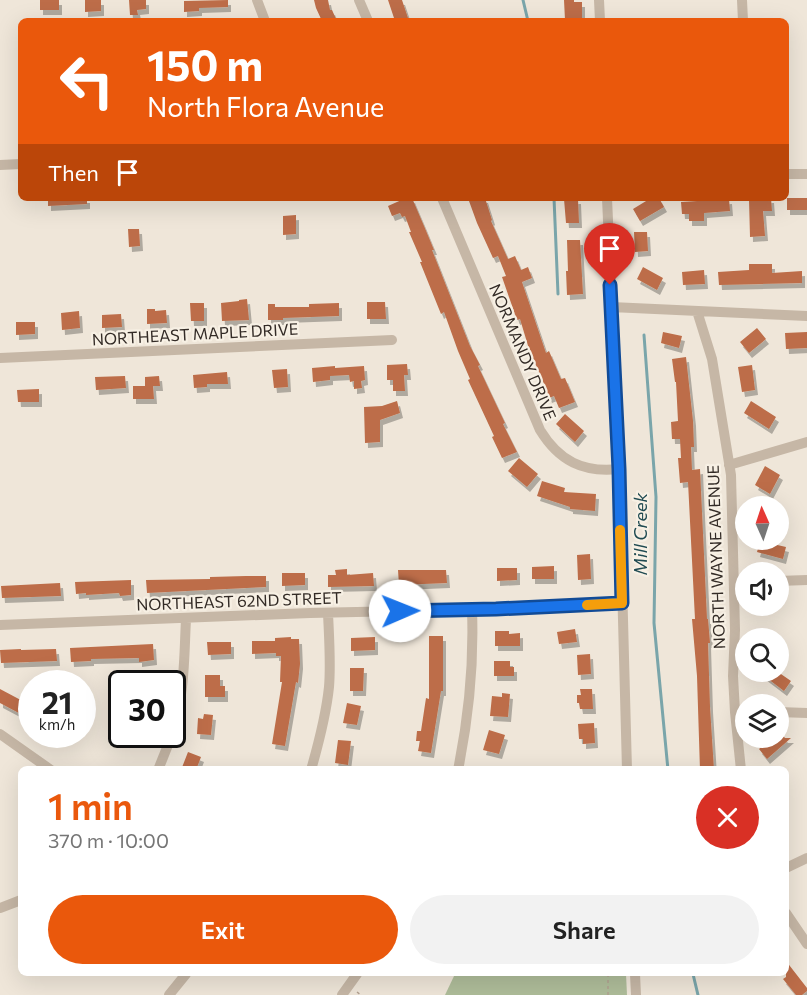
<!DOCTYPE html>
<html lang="en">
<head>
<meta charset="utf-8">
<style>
	:root { --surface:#fff; --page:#f2f2f2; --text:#222; --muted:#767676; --accent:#ea580c }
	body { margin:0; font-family:Commissioner,sans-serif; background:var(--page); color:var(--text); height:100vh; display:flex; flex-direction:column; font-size:22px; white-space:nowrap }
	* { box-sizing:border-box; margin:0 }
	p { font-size:20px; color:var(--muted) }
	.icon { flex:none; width:33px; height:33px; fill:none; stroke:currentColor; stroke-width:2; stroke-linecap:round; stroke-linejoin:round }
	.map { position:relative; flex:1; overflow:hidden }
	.side { position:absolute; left:18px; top:766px; width:771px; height:210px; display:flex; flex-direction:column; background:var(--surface); border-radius:9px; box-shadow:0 6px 24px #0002 }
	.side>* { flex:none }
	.banner { position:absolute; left:18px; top:18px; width:771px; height:183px; border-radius:9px; box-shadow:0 6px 24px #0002; background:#ea580c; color:#fff; overflow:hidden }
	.needle { width:39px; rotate:357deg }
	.buttons { position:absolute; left:735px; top:496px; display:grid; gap:12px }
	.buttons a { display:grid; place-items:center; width:54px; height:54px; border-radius:50%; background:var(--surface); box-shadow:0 6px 24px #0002; font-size:30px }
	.speed { position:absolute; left:18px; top:670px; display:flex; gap:12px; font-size:30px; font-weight:700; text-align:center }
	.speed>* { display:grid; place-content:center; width:78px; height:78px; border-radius:50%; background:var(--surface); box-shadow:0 6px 24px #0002; line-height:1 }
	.speed small { font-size:15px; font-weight:400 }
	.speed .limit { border:3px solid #111; border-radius:9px; background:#fff; color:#111 }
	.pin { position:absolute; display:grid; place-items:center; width:51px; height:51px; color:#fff; margin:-62px -26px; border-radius:50% 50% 50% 0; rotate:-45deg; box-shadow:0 0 6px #0007 }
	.pin .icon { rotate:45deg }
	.me { position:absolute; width:66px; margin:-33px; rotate:89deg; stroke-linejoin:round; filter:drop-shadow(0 0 4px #0008) }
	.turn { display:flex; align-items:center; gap:21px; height:126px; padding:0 30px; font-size:27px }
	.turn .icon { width:78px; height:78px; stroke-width:2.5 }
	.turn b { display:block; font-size:42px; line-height:51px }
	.then { display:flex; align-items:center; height:57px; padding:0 30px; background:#0003; gap:12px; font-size:22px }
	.round { display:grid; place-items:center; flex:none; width:63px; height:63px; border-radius:32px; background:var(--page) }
	.overview { display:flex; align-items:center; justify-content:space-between; height:102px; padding:0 30px }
	h1 { font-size:36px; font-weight:600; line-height:45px; color:var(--accent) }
	.cta { display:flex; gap:12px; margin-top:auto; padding:12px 30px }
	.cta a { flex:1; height:69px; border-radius:36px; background:var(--accent); color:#fff; font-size:24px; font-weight:600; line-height:69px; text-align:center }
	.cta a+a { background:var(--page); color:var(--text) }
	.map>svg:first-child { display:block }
</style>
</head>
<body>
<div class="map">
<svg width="807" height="995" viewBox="0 0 807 995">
	<defs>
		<filter id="shadow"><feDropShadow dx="3" dy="5" stdDeviation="0" flood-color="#0004"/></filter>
	</defs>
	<rect width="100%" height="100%" fill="#efe6d9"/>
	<path fill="#afbd9a" d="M455,974H626L627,995H445Z"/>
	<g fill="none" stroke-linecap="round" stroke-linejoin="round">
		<path stroke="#7aa5aa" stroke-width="3" d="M523,0L528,21
			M554,198L558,294
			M644,335L656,497L654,623L668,770
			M693,974L698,995"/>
	</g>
	<path fill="#bd6d48" filter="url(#shadow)" d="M40,0H59V10H40Z
		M85,0H101V11L85,12Z
		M129,0H146V9L137,10L138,15H130Z
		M228,0V7L199,8V11L184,12V1Z
		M314,0H328L330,10H332L337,21H322L316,8Z
		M388,0H402L409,21H395Z
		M564,0H574V2H582V19L565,20Z
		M48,198H87V204L48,206Z
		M406,198H412L424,226L434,250H432L470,346L480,365L478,366L505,423L503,424L517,452L502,458L492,437L494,436L468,380L470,379L458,351L444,312L441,314L420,262H422L409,232H411L405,216L402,217L400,213L392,216L388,206Z
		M476,198H485L492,220L491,221L508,259L515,256L521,270L528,267L532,278L522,282L546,353L549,351L561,379L565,378L575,402L559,408L554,396L549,398L545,386L529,349L520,319L517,320L502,277L506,276L498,256L493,258L477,223L469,201Z
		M651,198H659L664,207L640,221L633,209Z
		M771,198L772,211H763L765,236L750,237L749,199Z
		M787,198H807V210H787Z
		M564,199H578L579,223H566Z
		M729,199L730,211L704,213V221H689V214H682L681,202Z
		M296,215V234L283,235V216Z
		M128,229H139L140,246L129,247Z
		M634,232H647L648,251L635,252Z
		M567,240H580L583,294L567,295L566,271H568Z
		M749,264H772V273L802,271V283L719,285L718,272L749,270Z
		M643,267L663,278L657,290L637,279Z
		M704,270L705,284L683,285L682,272Z
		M247,299L249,320L222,321L221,303L239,301V300Z
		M367,302H385L386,319H367Z
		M190,303H204V321H191Z
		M339,303V316L283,318V320H268V304H275V307H309V304Z
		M147,309H155V311L166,310L167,323L147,324Z
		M79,311L80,328L62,330L61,313Z
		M121,314L122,327L102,328V315Z
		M16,322H35V334L16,335Z
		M757,328L766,339L749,353L740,342Z
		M663,332L682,336L679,348L661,343Z
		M807,332V348L786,349L785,333Z
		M686,357L693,421L694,447H691L692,470L700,469L707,619H708L710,643H708L710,707L714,770H700L697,676L692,619H695L688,482L680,483L678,458H681L680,439H672L671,422L678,421L676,382H675L672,359Z
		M407,364L408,375H404L405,391H393V380H387V365Z
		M752,365L755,390L742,392L738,367Z
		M335,366V368L364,366L365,380L361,381L362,388L354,389V381L350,382L349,375L330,376V380L313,382L312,368Z
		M287,369L288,387L274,388L272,370Z
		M227,372L228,384H207V387L194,388L193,375Z
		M125,376L126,388L96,390L95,377Z
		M159,376L160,386H153L154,399H133V386H145V377Z
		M39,389V402H18L17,390Z
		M397,401L400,413L380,420V442L365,443L364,407L382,406Z
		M751,401L776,417L769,429L744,413Z
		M565,414L584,431L575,442L556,424Z
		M519,458L538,474L527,487L508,471Z
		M765,466L780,475L770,494L755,485Z
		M542,481L565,488L564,492L596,494L595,511L570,509V507L537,496Z
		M760,541L786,547L783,559L757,552Z
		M590,554L591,579L578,580L577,555Z
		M554,566V579H532V567Z
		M497,568H517V580L497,581Z
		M347,569V575L373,573L374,586L328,587V575H336L335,570Z
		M398,570H446L447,583L399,585Z
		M282,573H305V585L282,586Z
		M246,576H266V587L147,593L146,580L210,579V577Z
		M131,580V595L120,596L119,593L86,595V593L76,594L75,582Z
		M60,583L61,596L2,598L1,586Z
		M575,629L577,642L559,644L557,632Z
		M495,631H509V634L520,633V646H495Z
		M429,636H443V691H441L431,753L418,751L420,741H416L417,731H421L426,698L429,699Z
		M291,637V639H299L300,664L298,683L296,682L285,746L272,744L282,682H280L281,656H276V653L252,654V641H275V638Z
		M375,637V650L351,651V638Z
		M207,642H231V654L208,655Z
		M153,644L154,660L139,662V658L91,659V661L71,662L70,648Z
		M21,649V650L56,649L57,661L1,663L0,650Z
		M590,654L591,674L578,675L577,655Z
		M494,661H510V667H514V676H494Z
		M350,668H364L363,691H350Z
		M759,672H778L791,681L784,691Z
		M205,675H220V686H225V697H205Z
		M0,689L32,706V720L0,703Z
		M580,689H592L593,709H580L579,703H577V695H581Z
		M502,693L510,694L508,717L490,716L492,696L502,697Z
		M347,703L361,706L357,725L343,723Z
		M204,714L213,715L211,735L197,734L198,718L203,719Z
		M594,723L595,743L583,744V739H579L578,724Z
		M489,730L505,735L499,754L483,750Z
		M778,730L785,738H791L767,759L759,749L772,738H778Z
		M338,740L351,741L348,765L335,763Z
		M188,752L201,757L196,770H181Z
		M786,961L807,988V991L802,995H796L783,979L786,977Z"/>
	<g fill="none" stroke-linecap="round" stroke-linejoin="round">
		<path stroke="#b2a190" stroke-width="1.5" stroke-dasharray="3 3" stroke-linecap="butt" d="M357,992L361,995
			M608,995V974"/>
		<path stroke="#c6b7a6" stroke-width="10" d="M257,0L265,21
			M359,0L368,21
			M599,0L600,21
			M742,0L743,21
			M0,165L21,164
			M786,174H807
			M442,198L540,430C559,461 583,473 619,469
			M607,198L619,469L627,770
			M611,307L807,316
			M697,311L712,359L731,475L735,630L733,676L735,712L741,770
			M0,358L392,340
			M729,465L807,442
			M778,581L807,580
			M0,625L310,613L496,609L622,603
			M778,712L807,713
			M172,732C185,695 184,657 186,619
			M0,734L51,770
			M158,770L172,735
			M311,770C319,742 326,716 329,687C331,663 329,637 328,613
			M458,770C469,716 474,664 472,610
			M786,868L807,858
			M0,908L21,900
			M786,913L807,944
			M635,974L636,995
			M169,995L186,974
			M342,995L357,974"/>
	</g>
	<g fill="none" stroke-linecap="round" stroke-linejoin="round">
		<g stroke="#114b97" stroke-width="15">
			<path id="route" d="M400,611L496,609L622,603L619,469L610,285"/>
		</g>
		<use href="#route" stroke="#1a73e8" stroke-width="10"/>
		<path stroke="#f59e0b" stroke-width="10" d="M587,605L622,603L620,530"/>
	</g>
	<g text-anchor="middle" stroke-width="4.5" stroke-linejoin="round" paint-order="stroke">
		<g font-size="16" fill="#332b26" stroke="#f7f0e4">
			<text transform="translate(195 334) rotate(-3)" y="6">NORTHEAST MAPLE DRIVE</text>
			<text transform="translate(523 352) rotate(67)" y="6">NORMANDY DRIVE</text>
			<text transform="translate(716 557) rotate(-92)" y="6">NORTH WAYNE AVENUE</text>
			<text transform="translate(239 601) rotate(-2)" y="6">NORTHEAST 62ND STREET</text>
		</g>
		<g font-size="18" font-style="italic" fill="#1f4a51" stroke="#f7f0e4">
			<text transform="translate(641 534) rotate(-90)" y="6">Mill Creek</text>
		</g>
	</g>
</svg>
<div class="buttons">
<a><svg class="needle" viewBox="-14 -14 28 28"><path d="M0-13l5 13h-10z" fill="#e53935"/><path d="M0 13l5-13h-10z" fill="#767676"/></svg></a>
<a><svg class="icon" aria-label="sound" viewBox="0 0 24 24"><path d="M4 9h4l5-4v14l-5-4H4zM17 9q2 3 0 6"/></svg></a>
<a><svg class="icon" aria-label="search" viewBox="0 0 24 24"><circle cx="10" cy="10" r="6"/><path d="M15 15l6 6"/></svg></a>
<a><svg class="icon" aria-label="layers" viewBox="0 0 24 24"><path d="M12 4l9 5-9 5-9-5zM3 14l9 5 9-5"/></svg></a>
</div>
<div class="speed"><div>21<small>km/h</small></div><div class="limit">30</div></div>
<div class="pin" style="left:610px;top:285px;background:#d93025"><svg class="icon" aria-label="arrive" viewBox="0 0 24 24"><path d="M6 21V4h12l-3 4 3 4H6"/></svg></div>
<svg class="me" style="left:400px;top:611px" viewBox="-20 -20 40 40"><circle r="19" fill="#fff"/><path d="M0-13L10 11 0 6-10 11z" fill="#1a73e8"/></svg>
<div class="banner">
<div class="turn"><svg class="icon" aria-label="left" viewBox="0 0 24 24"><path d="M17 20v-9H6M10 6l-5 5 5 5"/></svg><div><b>150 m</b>North Flora Avenue</div></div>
<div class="then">Then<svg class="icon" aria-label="arrive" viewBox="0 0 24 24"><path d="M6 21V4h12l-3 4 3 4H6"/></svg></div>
</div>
<section class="side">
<div class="overview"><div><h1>1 min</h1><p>370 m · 10:00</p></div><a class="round" style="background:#d93025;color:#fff"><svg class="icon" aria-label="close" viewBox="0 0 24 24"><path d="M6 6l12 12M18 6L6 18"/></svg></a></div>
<div class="cta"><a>Exit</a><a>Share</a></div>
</section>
</div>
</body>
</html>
